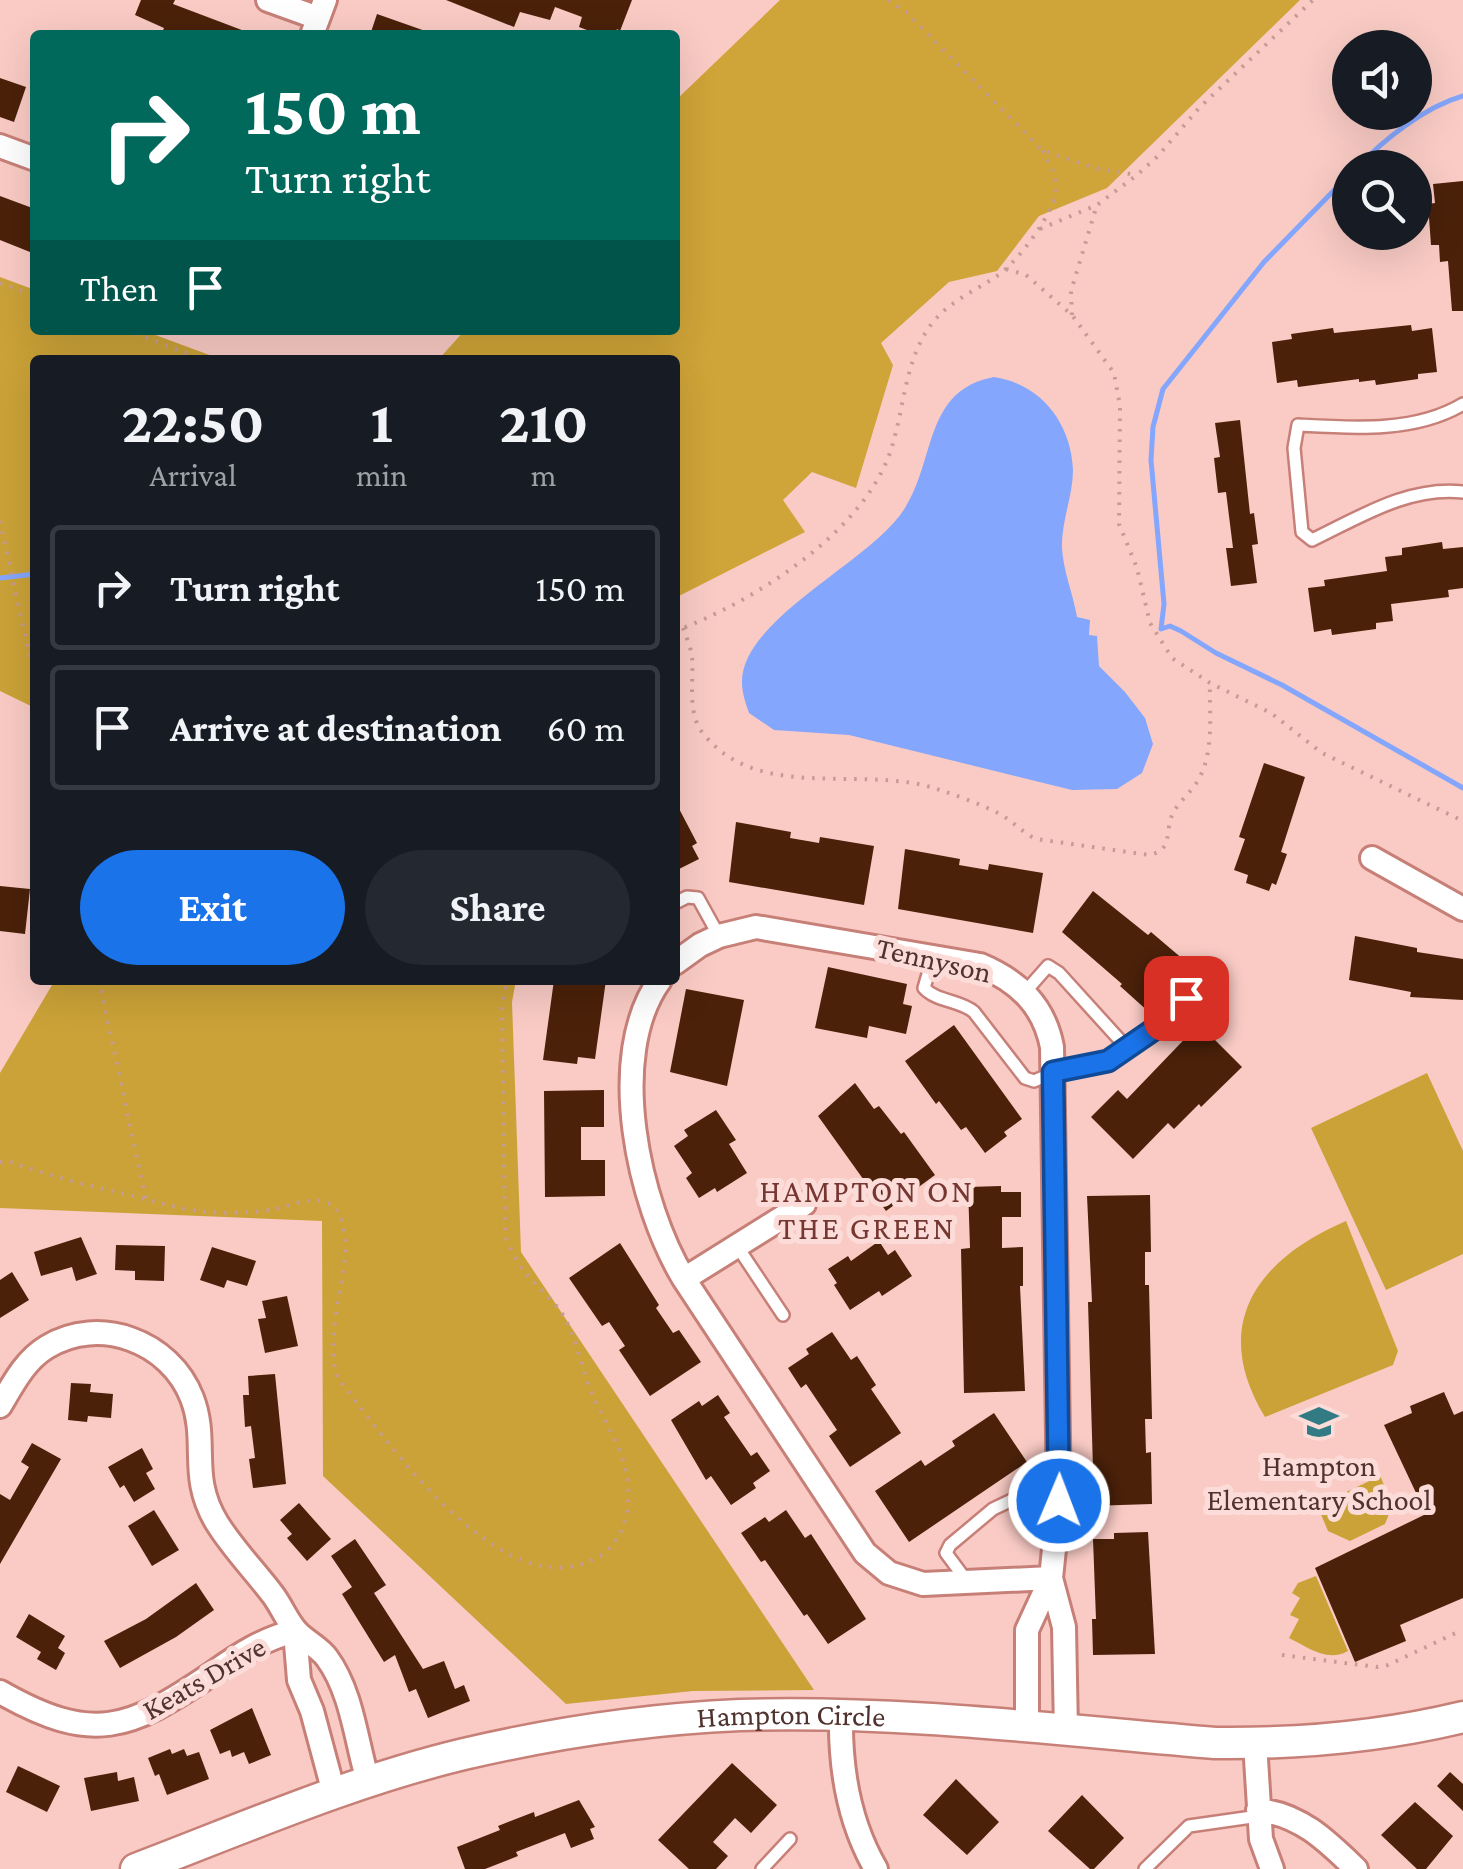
<!DOCTYPE html>
<html lang="en">
<head>
<meta charset="utf-8">
<style>
	:root { --surface:#171b24; --page:#242831; --text:#f1f3f6; --muted:#9ea1a6; --line:#363941; --accent:#1a73e8 }
	body { margin:0; font-family:"Crimson Pro",serif; background:var(--page); color:var(--text); height:100vh; display:flex; flex-direction:column; font-size:38px; white-space:nowrap }
	* { box-sizing:border-box; margin:0 }
	p { font-size:32px; color:var(--muted) }
	.icon { flex:none; width:55px; height:55px; fill:none; stroke:currentColor; stroke-width:2; stroke-linecap:round; stroke-linejoin:round }
	.map { position:relative; flex:1; overflow:hidden }
	.side { position:absolute; left:30px; top:355px; width:650px; height:630px; display:flex; flex-direction:column; background:var(--surface); border-radius:10px; box-shadow:0 10px 40px #0002 }
	.side>* { flex:none }
	.guide { position:absolute; left:30px; top:30px; width:650px; height:305px; border-radius:10px; box-shadow:0 10px 40px #0002; background:#00695c; color:#fff; overflow:hidden }
	.controls { position:absolute; left:1332px; top:30px; display:grid; gap:20px }
	.controls a { display:grid; place-items:center; width:100px; height:100px; border-radius:50%; background:var(--surface); box-shadow:0 10px 40px #0002; font-size:50px }
	.pin { position:absolute; display:grid; place-items:center; width:85px; height:85px; color:#fff; margin:-42px; border-radius:20px; box-shadow:0 5px 15px #0006 }
	.me { position:absolute; width:110px; margin:-55px; rotate:1deg; stroke-linejoin:round; filter:drop-shadow(0 0 8px #0008) }
	.turn { display:flex; align-items:center; gap:35px; height:210px; padding:0 50px; font-size:45px }
	.turn .icon { width:130px; height:130px; stroke-width:2.5 }
	.turn b { display:block; font-size:70px; line-height:85px }
	.then { display:flex; align-items:center; height:95px; padding:0 50px; background:#0003; gap:20px; font-size:38px }
	.eta { display:flex; justify-content:space-evenly; align-items:center; height:170px; text-align:center }
	.eta b { font-size:60px; font-weight:700; line-height:70px }
	.action { display:flex; gap:20px; margin-top:auto; padding:20px 50px }
	.action a { flex:1; height:115px; border-radius:60px; background:var(--accent); color:#fff; font-size:40px; font-weight:700; line-height:115px; text-align:center }
	.action a+a { background:var(--page); color:var(--text) }
	ul { padding:0; list-style:none }
	li { display:flex; align-items:center; gap:30px; height:125px; margin:0 20px 15px; padding:0 30px; border:5px solid var(--line); border-radius:10px }
	li div { flex:1 }
	li b { display:block; font-size:38px }
	li em { font-style:normal }
	.map>svg:first-child { display:block }
</style>
</head>
<body>
<div class="map">
<svg width="1463" height="1869" viewBox="0 0 1463 1869">
	<rect width="100%" height="100%" fill="#facbc5"/>
	<path fill="#cba238" d="M0,277L35,290V330H142L223,360H35V708L0,691Z
		M55,980H516L512,1002L521,1252L814,1690L693,1691L566,1704L323,1476L322,1221L0,1208V1073Z
		M1427,1073L1463,1151V1254L1386,1290L1311,1128Z
		M1346,1221L1398,1351L1393,1365L1265,1417C1209,1325 1257,1259 1346,1221Z
		M1380,1476L1393,1504L1385,1524L1350,1541L1328,1531L1320,1512L1323,1503Z
		M1316,1576L1348,1651C1327,1663 1308,1647 1289,1638L1299,1619L1290,1615L1300,1598L1292,1593L1298,1583Z"/>
	<path fill="#cfa438" d="M780,0H1300L1107,188L1039,216L997,271L949,282L881,343L893,365L856,488L812,472L783,500L805,532L675,598V360H438L465,330H675V101Z"/>
	<path fill="#84a6fc" d="M994,377C1041,384 1071,423 1073,470C1073,496 1061,522 1062,548C1063,570 1073,594 1077,617L1090,620L1089,635L1097,636L1099,666L1125,692L1145,718L1153,744L1142,773L1117,789L1072,790L849,735L774,730L749,713C746,704 742,693 742,683C740,619 873,561 905,508C936,459 924,390 994,377Z"/>
	<g fill="none" stroke-linecap="round" stroke-linejoin="round">
		<path stroke="#84a6fc" stroke-width="5" d="M1357,168C1384,139 1425,107 1463,96
			M1350,174L1264,262L1163,389L1153,427L1151,460L1164,604L1161,629L1170,626L1181,631L1216,653L1282,685L1463,788
			M0,578L35,574"/>
	</g>
	<path fill="#4b2109" d="M141,0H175L173,4L255,35H161L164,28L135,15Z
		M446,0H632L620,31L617,29L615,35H600L579,27L582,17L555,7L550,20L520,12L514,27Z
		M377,14L431,33L430,35H370Z
		M0,78L26,87L14,122L0,117Z
		M1463,181V311H1452L1448,261L1440,262L1439,245H1431L1428,204L1435,203L1433,184Z
		M0,196L35,209V254L0,240Z
		M1411,325L1412,331L1432,328L1437,372L1418,374V379L1376,385L1375,380L1359,382V379L1298,387L1297,380L1277,383L1272,342L1292,339L1291,334L1333,328L1334,333Z
		M1240,420L1250,514L1254,513L1258,544L1252,545L1257,583L1231,586L1226,548H1233L1226,492L1218,493L1214,458L1220,457L1215,423Z
		M1442,542L1443,549L1463,547V588L1448,590L1449,597L1391,604L1393,621L1376,623V629L1332,635L1331,629L1314,632L1308,588L1325,586L1324,580L1387,571L1385,557L1402,555V548Z
		M1264,763L1305,777L1281,852L1287,854L1276,885L1272,883L1269,891L1246,883L1248,875L1234,870L1245,839L1239,837Z
		M675,801L697,843L692,846L699,859L675,871Z
		M736,822L791,832L790,838L819,843L820,837L874,846L864,905L729,882Z
		M905,849L960,859L959,865L988,870L989,864L1043,873L1033,933L898,909Z
		M0,886L30,889L25,934L0,931Z
		M1093,891L1148,935L1151,932L1191,966L1150,1013L1120,986L1122,984L1062,932Z
		M1355,936L1417,948V952L1463,959V1000L1410,997L1411,992L1349,980Z
		M828,967L907,984L903,1004L912,1006L906,1034L869,1026L867,1038L815,1028Z
		M554,980H606L595,1059L578,1057L577,1064L543,1060Z
		M686,989L744,1000L727,1086L670,1072Z
		M1199,1024L1242,1067L1201,1107L1199,1104L1174,1129L1168,1123L1133,1159L1091,1117L1118,1090L1127,1099Z
		M954,1025L1022,1119L1004,1132L1007,1136L985,1153L966,1127L961,1130L939,1101L936,1104L905,1061Z
		M855,1083L874,1109L879,1106L901,1134L904,1132L935,1175L886,1211L818,1116Z
		M604,1090V1127H581V1160H605V1196L545,1197L544,1091Z
		M716,1110L736,1140L729,1144L747,1173L717,1192L715,1188L699,1198L686,1178L692,1173L674,1146L688,1136L684,1130Z
		M1001,1186V1192H1021V1217H1002V1248L1023,1247V1286H1020L1025,1391L964,1393L961,1249L970,1248L968,1187Z
		M1150,1195L1151,1252H1145V1285H1149L1152,1419H1145L1146,1453L1151,1452L1152,1504L1090,1506L1089,1469H1093L1088,1302H1092L1087,1196Z
		M81,1237L97,1274L76,1281L72,1267L41,1276L34,1252Z
		M879,1241L888,1255L895,1250L912,1276L882,1296L879,1291L850,1310L834,1285L837,1283L828,1269L848,1256L851,1261Z
		M620,1243L659,1305L656,1308L673,1333L679,1330L701,1362L650,1396L619,1350L625,1346L609,1322L602,1326L569,1278Z
		M116,1245L165,1246L164,1281L135,1280V1271L115,1270Z
		M212,1247L256,1261L247,1286L227,1280L224,1288L200,1280Z
		M12,1272L29,1300L0,1318V1280Z
		M287,1296L298,1346L265,1353L258,1319L266,1318L262,1301Z
		M832,1332L851,1360L857,1356L876,1385L871,1389L901,1433L850,1467L829,1436L837,1430L806,1384L801,1388L788,1368L809,1354L806,1349Z
		M275,1374L286,1484L253,1488L249,1459L255,1458L251,1426L245,1427L243,1395H249L248,1376Z
		M71,1383L91,1384L90,1392L113,1394L111,1418L88,1416L87,1422L68,1420Z
		M1444,1392L1454,1415L1463,1411V1598L1400,1625L1406,1641L1355,1662L1315,1568L1426,1514L1384,1425L1412,1413L1410,1406Z
		M718,1395L730,1413L724,1417L751,1456L757,1452L770,1471L753,1483L756,1488L731,1505L711,1476L706,1480L671,1420L699,1401L702,1406Z
		M994,1413L1027,1462L909,1542L875,1491L921,1460L925,1466L955,1446L952,1441Z
		M32,1443L61,1459L0,1564V1494L10,1500L29,1467L21,1462Z
		M142,1448L153,1469L146,1473L155,1489L134,1502L124,1485L120,1488L108,1467Z
		M299,1503L331,1539L307,1561L287,1538L292,1534L280,1520Z
		M154,1510L179,1550L152,1566L128,1526Z
		M786,1510L805,1538L811,1534L866,1619L828,1644L807,1614L804,1616L765,1560L761,1562L741,1533L765,1517L769,1522Z
		M1148,1532L1155,1654L1093,1655L1092,1619H1096L1093,1539H1114V1533Z
		M355,1539L386,1585L374,1593L423,1669L444,1661L455,1689L464,1685L470,1701L428,1718L416,1689L409,1692L395,1655L384,1662L342,1594L352,1587L331,1556Z
		M196,1583L214,1610L176,1637L120,1668L104,1641L146,1619Z
		M29,1614L65,1636L58,1648L65,1653L56,1670L37,1659L41,1652L16,1637Z
		M252,1708L271,1755L249,1764L244,1752L232,1757L230,1750L220,1754L210,1730Z
		M170,1749L172,1754L184,1749L187,1756L199,1752L209,1779L167,1795L159,1774L155,1776L148,1758Z
		M732,1763L777,1805L751,1833L735,1818L713,1842L728,1856L716,1869H689L658,1840Z
		M18,1766L60,1786L47,1812L6,1792Z
		M117,1772L118,1781L134,1777L139,1801L91,1811L84,1778Z
		M1450,1772L1463,1784V1811L1437,1786Z
		M956,1779L999,1822L967,1855L923,1815Z
		M1082,1795L1124,1838L1094,1869H1090L1048,1831Z
		M579,1800L595,1827L590,1829L594,1839L571,1848L565,1833L516,1852L518,1856L485,1869H465L457,1847L500,1830L498,1826L534,1812L535,1817Z
		M1415,1802L1453,1836L1426,1869H1417L1381,1835Z"/>
	<g fill="none" stroke-linecap="round" stroke-linejoin="round">
		<g stroke="#c78078" stroke-width="16">
			<path id="lane" d="M1463,404C1415,433 1351,428 1298,425L1294,448L1302,532L1312,540C1360,517 1408,486 1463,492
				M675,903L687,897L698,898L719,936
				M933,957L924,988C937,1002 960,1000 974,1012L1025,1078L1034,1081C1057,1070 1079,1069 1104,1062C1132,1054 1165,1019 1186,997
				M1025,992L1048,966L1059,973L1127,1048
				M737,1246L783,1315
				M966,1580L946,1553L950,1545L993,1509L1014,1499L1059,1501
				M762,1869L790,1839
				M1145,1869L1189,1826L1259,1816"/>
		</g>
		<g stroke="#c78078" stroke-width="28">
			<path id="street" d="M268,0L318,18
				M312,35L325,0
				M0,146L35,159
				M1372,858L1463,909
				M675,963L700,945L719,936L756,927L980,965C1018,981 1044,1005 1052,1047L1059,1501L1051,1578L1027,1630V1727
				M660,980C605,1056 639,1205 684,1279L865,1553L889,1573L923,1584L1051,1578
				M684,1279L804,1204
				M0,1406C13,1384 25,1360 47,1347C99,1315 170,1341 192,1398C209,1442 188,1476 217,1523C233,1549 255,1571 273,1595C282,1607 288,1623 298,1633C307,1642 320,1648 327,1658C352,1692 356,1741 368,1781
				M1051,1578L1064,1627L1066,1731
				M295,1631L299,1680L312,1711L334,1793
				M0,1692C93,1745 129,1730 213,1673C240,1654 263,1639 295,1631
				M841,1715C840,1769 848,1821 876,1869
				M1255,1743L1261,1839L1272,1869
				M1258,1810C1300,1814 1327,1841 1356,1869"/>
		</g>
		<g stroke="#c78078" stroke-width="35">
			<g id="secondary">
				<path id="s1" d="M136,1869C244,1828 351,1781 464,1754C554,1733 647,1719 740,1715C899,1710 1058,1730 1215,1743C1300,1744 1380,1737 1463,1717"/>
			</g>
		</g>
		<path stroke="#c59b95" stroke-width="4" stroke-dasharray="2.5 8" stroke-linecap="butt" d="M888,0L906,12L1042,150L1095,168L1137,175
			M1040,229L1097,205L1137,175L1158,156L1199,108L1313,0
			M1006,269L1026,275L1072,315L1114,373L1120,406L1119,524L1137,568L1150,623L1172,658L1210,683L1271,713L1322,753L1463,821
			M0,283L35,296
			M1072,315L1071,291L1096,208
			M126,330L205,360
			M0,521L35,681
			M683,628C686,637 691,647 692,657C694,680 687,712 702,732C756,803 859,765 934,788C955,795 978,803 998,813C1012,820 1021,832 1036,839L1149,855C1174,850 1164,832 1173,813C1179,802 1190,793 1197,782C1215,753 1209,715 1210,683
			M675,631C754,602 870,529 893,443C905,402 906,356 933,322C952,299 978,290 1001,273C1019,259 1052,216 1056,192C1058,176 1049,163 1042,150
			M99,980L146,1200
			M0,1162L8,1161C46,1175 85,1185 125,1194C157,1202 188,1212 222,1213C238,1213 259,1212 275,1209C297,1204 330,1188 341,1219C357,1262 322,1326 337,1377C386,1439 503,1612 598,1557C625,1541 632,1506 627,1477C623,1448 603,1420 592,1393C581,1368 577,1338 563,1315C550,1295 530,1282 518,1263C513,1255 509,1244 505,1236L502,1003L507,980
			M1282,1655L1377,1667L1388,1665L1462,1630"/>
		<use href="#lane" stroke="#fff" stroke-width="11"/>
		<use href="#street" stroke="#fff" stroke-width="22"/>
		<use href="#secondary" stroke="#fff" stroke-width="30"/>
	</g>
	<g fill="none" stroke-linecap="round" stroke-linejoin="round">
		<g stroke="#114b97" stroke-width="25">
			<path id="route" d="M1059,1501L1053,1072L1108,1061L1156,1028L1186,998"/>
		</g>
		<use href="#route" stroke="#1a73e8" stroke-width="18"/>
	</g>
	<defs>
		<g id="school-bare" transform="scale(3)"><path d="M0-5L7-2L0 1L-7-2ZM-4 1L0 2.5L4 1V4Q0 6-4 4Z" fill="#337b84" stroke="#fcdcd8" stroke-width="2.5" paint-order="stroke"/></g>
	</defs>
	<g fill-rule="evenodd">
		<use href="#school-bare" x="1319" y="1422"/>
	</g>
	<g text-anchor="middle" stroke-width="10" stroke-linejoin="round" paint-order="stroke">
		<g font-size="30" fill="#50322e" stroke="#fcdcd8">
			<text transform="translate(934 960) rotate(13)" y="10">Tennyson</text>
			<text transform="translate(204 1678) rotate(-30)" y="10">Keats Drive</text>
			<text dy="10" stroke="none"><textPath href="#s1" startOffset="678">Hampton Circle</textPath></text>
		</g>
		<g font-size="30" fill="#50322e" stroke="#fcdcd8">
			<text x="1319" y="1476">Hampton<tspan x="1319" dy="34">Elementary School</tspan></text>
		</g>
		<g font-size="32" letter-spacing="2.5" fill="#763631" stroke="#fcdcd8">
			<text x="867" y="1202">HAMPTON ON<tspan x="867" dy="37">THE GREEN</tspan></text>
		</g>
	</g>
</svg>
<div class="controls">
<a><svg class="icon" aria-label="sound" viewBox="0 0 24 24"><path d="M4 9h4l5-4v14l-5-4H4zM17 9q2 3 0 6"/></svg></a>
<a><svg class="icon" aria-label="search" viewBox="0 0 24 24"><circle cx="10" cy="10" r="6"/><path d="M15 15l6 6"/></svg></a>
</div>
<div class="pin" style="left:1186px;top:998px;background:#d93025"><svg class="icon" aria-label="arrive" viewBox="0 0 24 24"><path d="M6 21V4h12l-3 4 3 4H6"/></svg></div>
<svg class="me" style="left:1059px;top:1501px" viewBox="-20 -20 40 40"><circle r="17" fill="#1a73e8" stroke="#fff" stroke-width="3"/><path d="M0-11L8 9 0 5-8 9z" fill="#fff"/></svg>
<div class="guide">
<div class="turn"><svg class="icon" aria-label="right" viewBox="0 0 24 24"><path d="M7 20v-9h11M14 6l5 5-5 5"/></svg><div><b>150 m</b>Turn right</div></div>
<div class="then">Then<svg class="icon" aria-label="arrive" viewBox="0 0 24 24"><path d="M6 21V4h12l-3 4 3 4H6"/></svg></div>
</div>
<section class="side">
<div class="eta">
<div><b>22:50</b><p>Arrival</p></div>
<div><b>1</b><p>min</p></div>
<div><b>210</b><p>m</p></div>
</div>
<ul>
<li><svg class="icon" aria-label="right" viewBox="0 0 24 24"><path d="M7 20v-9h11M14 6l5 5-5 5"/></svg><div><b>Turn right</b></div><em>150 m</em></li>
<li><svg class="icon" aria-label="arrive" viewBox="0 0 24 24"><path d="M6 21V4h12l-3 4 3 4H6"/></svg><div><b>Arrive at destination</b></div><em>60 m</em></li>
</ul>
<div class="action"><a>Exit</a><a>Share</a></div>
</section>
</div>
</body>
</html>
